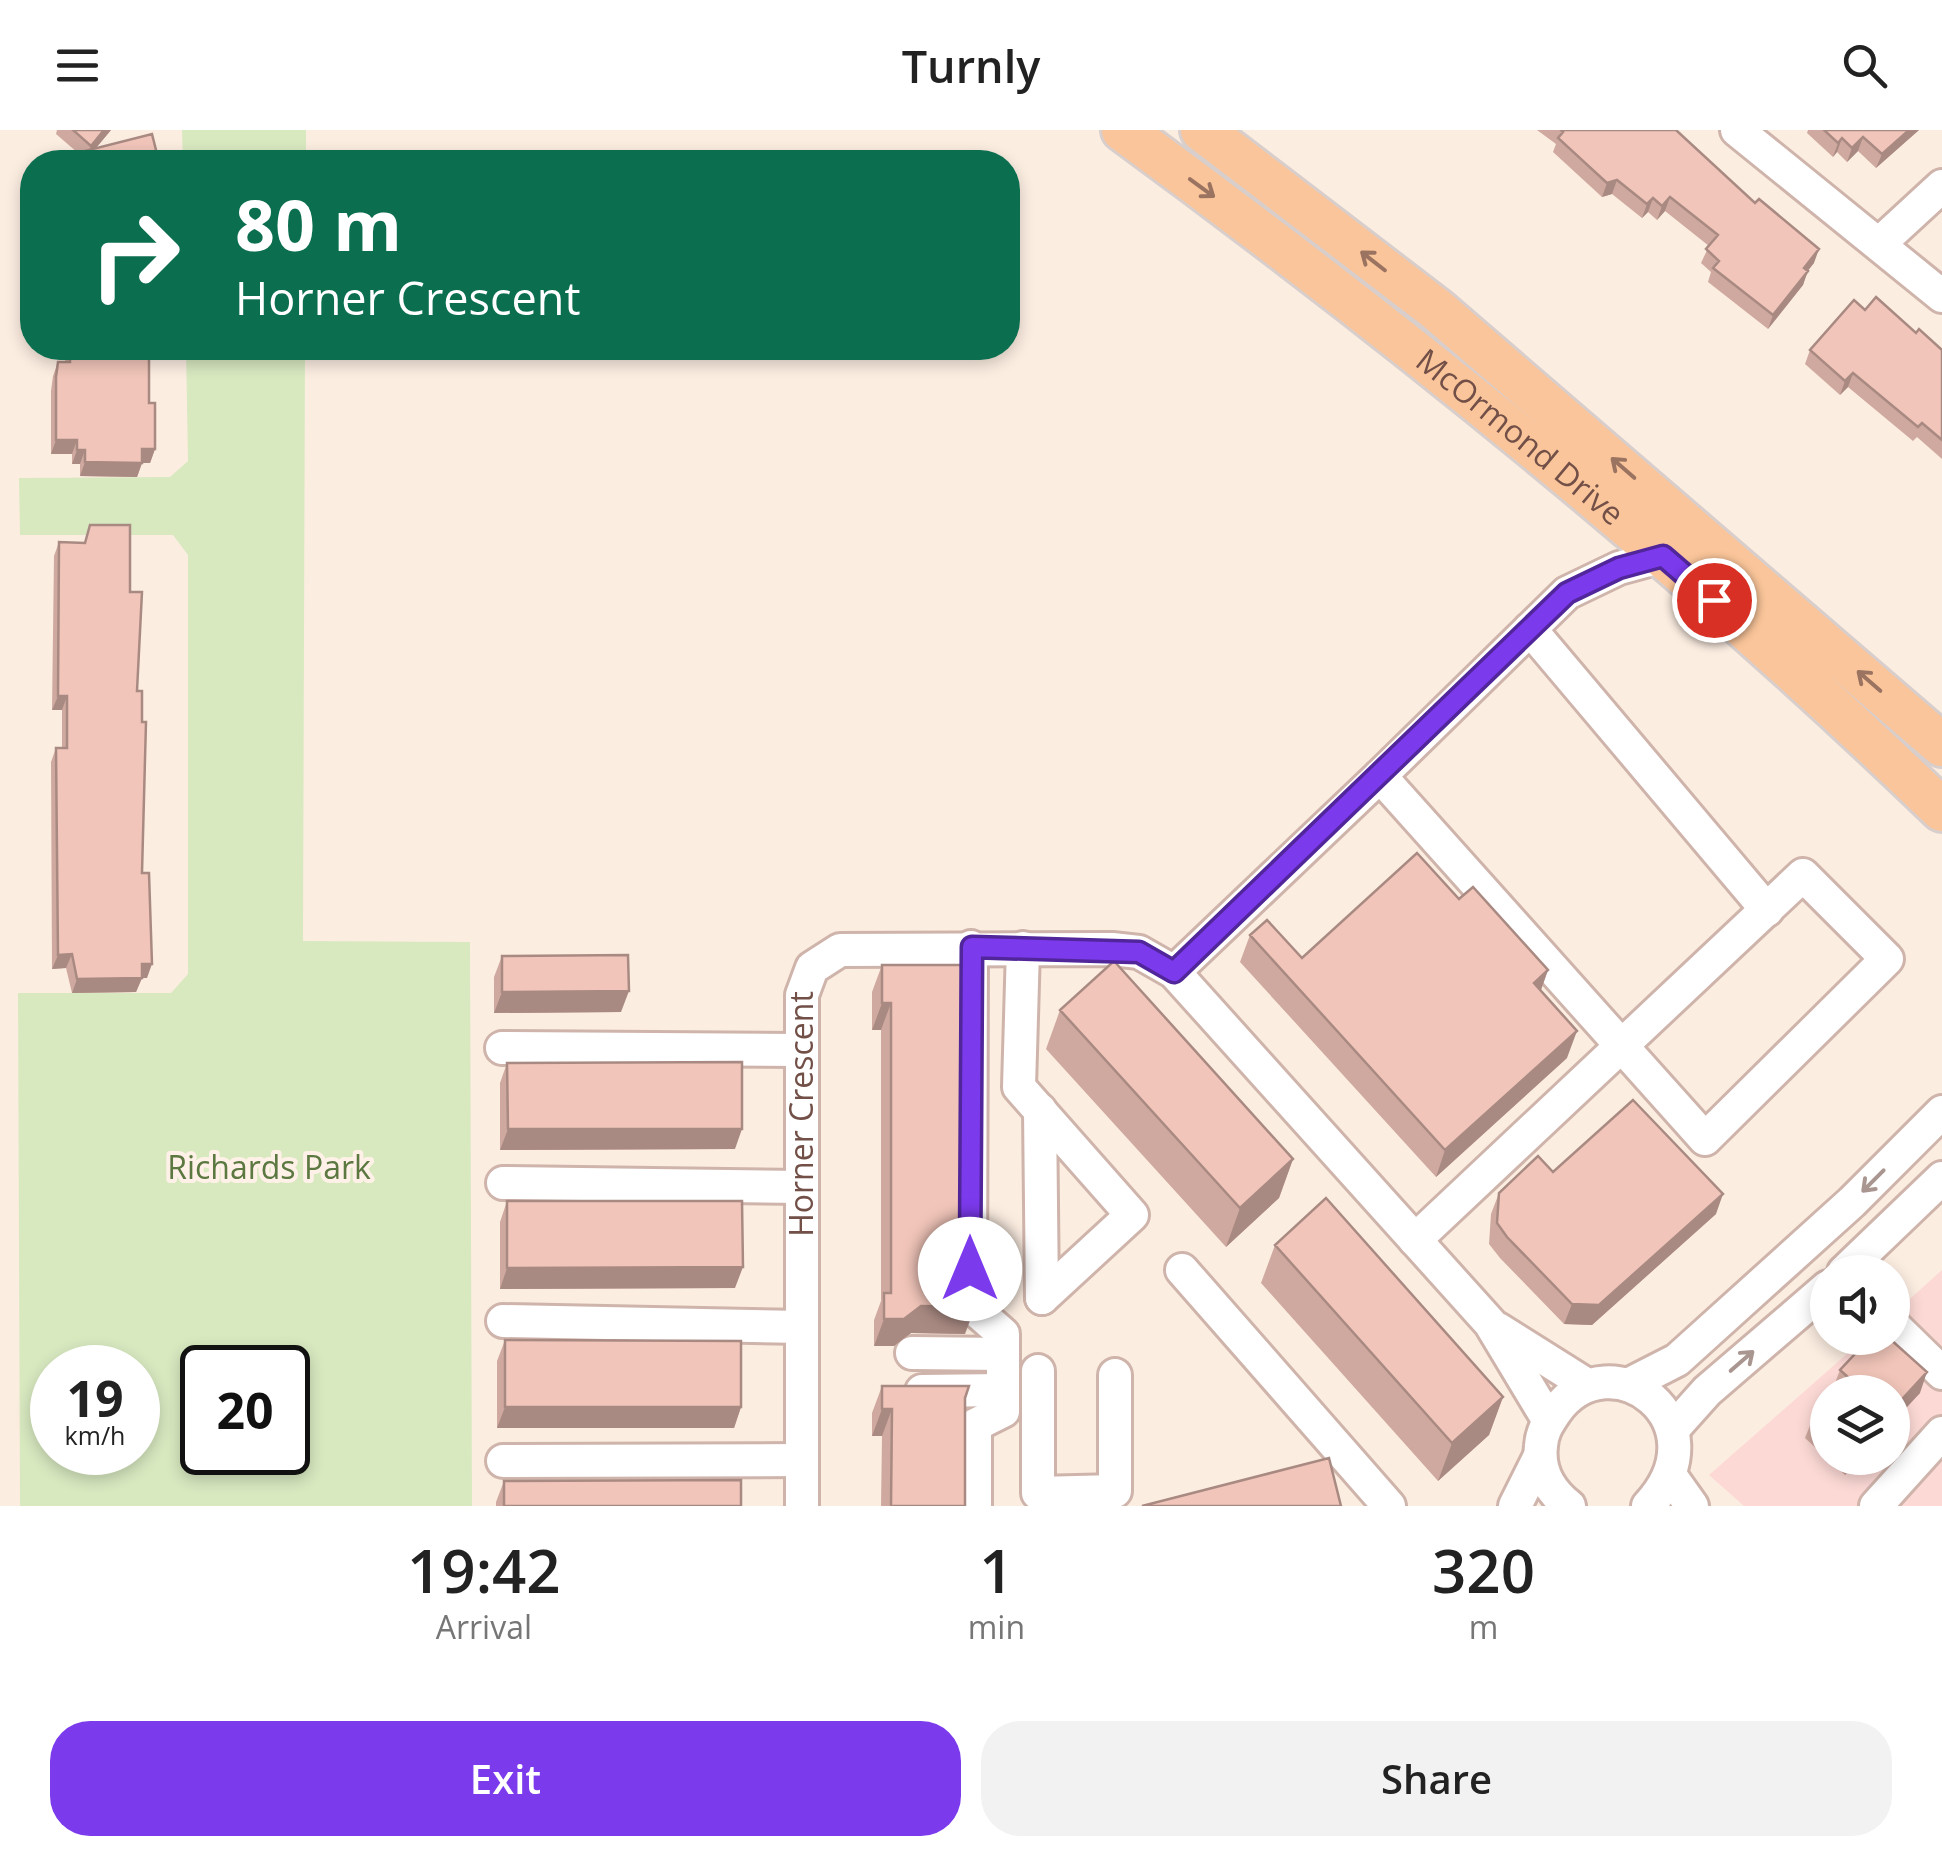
<!DOCTYPE html>
<html lang="en">
<head>
<meta charset="utf-8">
<style>
	:root { --surface:#fff; --page:#f2f2f2; --text:#222; --muted:#767676; --accent:#7c3aed }
	body { margin:0; font-family:"Open Sans",sans-serif; background:var(--page); color:var(--text); height:100vh; display:flex; flex-direction:column; font-size:38px; white-space:nowrap }
	* { box-sizing:border-box; margin:0 }
	p { font-size:32px; color:var(--muted) }
	.icon { flex:none; width:55px; height:55px; fill:none; stroke:currentColor; stroke-width:2; stroke-linecap:round; stroke-linejoin:round }
	.map { position:relative; height:1376px; overflow:hidden }
	.details { display:flex; flex-direction:column; background:var(--surface); flex:1 }
	.details>* { flex:none }
	.guide { position:absolute; left:20px; top:20px; width:1000px; height:210px; border-radius:40px; box-shadow:0 5px 15px #0003; background:#0b6e4f; color:#fff; overflow:hidden }
	.buttons { position:absolute; left:1810px; top:1125px; display:grid; gap:20px }
	.buttons a { display:grid; place-items:center; width:100px; height:100px; border-radius:50%; background:var(--surface); box-shadow:0 5px 15px #0003; font-size:50px }
	.speed { position:absolute; left:30px; top:1215px; display:flex; gap:20px; font-size:50px; font-weight:700; text-align:center }
	.speed>* { display:grid; place-content:center; width:130px; height:130px; border-radius:50%; background:var(--surface); box-shadow:0 5px 15px #0003; line-height:1 }
	.speed small { font-size:25px; font-weight:400 }
	.speed .limit { border:5px solid #111; border-radius:15px; background:#fff; color:#111 }
	.pin { position:absolute; display:grid; place-items:center; width:85px; height:85px; color:#fff; margin:-42px; border:5px solid #fff; border-radius:50%; box-shadow:0 2px 10px #0007 }
	.me { position:absolute; width:110px; margin:-55px; rotate:0deg; stroke-linejoin:round; filter:drop-shadow(0 0 8px #0008) }
	.turn { display:flex; align-items:center; gap:35px; height:210px; padding:0 50px; font-size:45px }
	.turn .icon { width:130px; height:130px; stroke-width:2.5 }
	.turn b { display:block; font-size:70px; line-height:85px }
	.eta { display:flex; justify-content:space-evenly; align-items:center; height:170px; text-align:center }
	.eta b { font-size:60px; font-weight:600; line-height:70px }
	.cta { display:flex; gap:20px; margin-top:auto; padding:20px 50px }
	.cta a { flex:1; height:115px; border-radius:40px; background:var(--accent); color:#fff; font-size:40px; font-weight:600; line-height:115px; text-align:center }
	.cta a+a { background:var(--page); color:var(--text) }
	header { display:flex; justify-content:space-between; align-items:center; height:130px; padding:0 50px; background:var(--surface); font-size:45px; font-weight:600 }
	.map>svg:first-child { display:block }
</style>
</head>
<body>
<header><svg class="icon" aria-label="menu" viewBox="0 0 24 24"><path d="M4 6h16M4 12h16M4 18h16"/></svg>Turnly<svg class="icon" aria-label="search" viewBox="0 0 24 24"><circle cx="10" cy="10" r="6"/><path d="M15 15l6 6"/></svg></header>
<div class="map">
<svg width="1942" height="1376" viewBox="0 0 1942 1376">
	<rect width="100%" height="100%" fill="#fcede1"/>
	<path fill="#fcd9d5" fill-rule="evenodd" d="M1942,1140V1376H1744L1709,1345L1865,1208H1892L1893,1184ZM1828,1262H1892V1328H1828Z"/>
	<path fill="#d8e9c0" fill-rule="evenodd" d="M182,0H306V32H183Z
		M186,218H305L303,811L470,812L472,1376H20L18,863H171L188,844V425L173,405H20L19,348L170,347L188,331ZM52,1238H138V1322H52ZM202,1238H288V1322H202Z"/>
	<g fill="none" stroke-linecap="round" stroke-linejoin="round">
		<g stroke="#cfb4ab" stroke-width="38">
			<g id="minor">
				<path d="M1737,0L1942,166"/>
				<path d="M1879,114L1942,56"/>
				<path d="M1530,499L1767,780"/>
				<path d="M1380,646L1567,463L1619,438L1663,426"/>
				<path d="M971,817L970,1175L1003,1204V1281L975,1295V1376"/>
				<path d="M1023,818L1019,957L1132,1085L1042,1168"/>
				<path d="M1174,842L1380,646L1705,1009L1887,829L1803,745L1415,1110"/>
				<path d="M502,918L801,920"/>
				<path d="M1040,980L1042,1168"/>
				<path d="M503,1053L801,1057"/>
				<path d="M1182,1140L1389,1376"/>
				<path d="M1844,1142L1942,1048"/>
				<path d="M503,1191L802,1197"/>
				<path d="M1892,1194L1942,1243"/>
				<path d="M1498,1199L1587,1255"/>
				<path d="M912,1223L1003,1224"/>
				<path d="M1038,1241V1363L1115,1361V1245"/>
				<path d="M1628,1255L1677,1230L1852,1072L1942,982"/>
				<path d="M922,1261L1003,1260"/>
				<path d="M1673,1299L1707,1261L1828,1157"/>
				<path d="M503,1331L802,1330"/>
				<path d="M1670,1345L1692,1376"/>
				<path id="s1" d="M802,1376V865L812,838L840,820L1112,819L1139,822L1174,842L1490,1193L1549,1291"/>
				<path d="M1515,1376L1540,1326"/>
				<path d="M1569,1376C1550,1361 1538,1341 1541,1316C1542,1301 1548,1293 1556,1281C1611,1206 1726,1292 1648,1376"/>
				<path d="M1876,1376L1942,1303"/>
			</g>
		</g>
		<g stroke="#d8cecc" stroke-width="48">
			<g id="major">
				<path id="s2" d="M1123,0C1410,210 1686,433 1942,680"/>
				<path d="M1202,0L1436,179L1942,615"/>
			</g>
		</g>
		<use href="#minor" stroke="#fff" stroke-width="32"/>
		<use href="#major" stroke="#fac59a" stroke-width="42"/>
	</g>
	<path fill="#cfa99f" d="M57,0H111L96,18L158,28L157,32H66L69,25L78,23L56,4Z
		M1537,0H1676L1814,133L1807,141L1803,155L1768,199L1708,152L1711,142L1701,133L1709,116L1665,81L1657,90L1648,82L1642,88L1612,64L1602,67L1553,22L1556,14Z
		M1808,0H1919L1876,38L1858,21L1847,32L1837,22L1833,27L1807,3Z
		M1865,180L1916,203L1942,220V329L1917,307L1913,311L1848,257L1840,265L1805,234L1810,220Z
		M65,218H149V273L155,319L150,333H142L137,347L80,346V334H72V324H51V261L53,246L58,232H65Z
		M90,395L130,462L137,561L142,743L147,848H142L136,862L72,863L66,838L52,839L51,632L56,618H62V580H52L54,426L59,412L84,413Z
		M1459,769L1548,840L1541,860L1567,928L1436,1047L1240,832L1250,805L1302,828Z
		M502,826L621,882L494,883V847Z
		M882,835L960,1148L965,1204L911,1203L894,1216H874V1190L881,1171V900H872V862Z
		M1060,880L1293,1029L1279,1068L1226,1117L1046,919Z
		M507,933L735,1019L500,1020V953Z
		M1553,1042L1716,1084L1592,1195L1564,1194L1500,1128L1489,1114L1491,1084L1499,1063Z
		M507,1071L735,1158L500,1159V1092Z
		M1275,1115L1503,1267L1489,1305L1438,1351L1261,1153Z
		M505,1210L741,1277L734,1298H497V1231Z
		M1840,1240L1920,1263L1892,1293V1262H1834L1832,1261Z
		M882,1256L965,1268V1376H881L882,1306H872V1283Z
		M1828,1272V1328H1860L1845,1345L1805,1308L1813,1288Z
		M504,1351L741,1376H496V1372Z"/>
	<path fill="#a98a82" d="M104,0H111L86,30L91,16Z
		M1909,0H1919L1876,38L1882,24Z
		M1863,7L1858,21L1847,32L1852,18Z
		M1842,8L1837,22L1833,27L1838,13Z
		M1617,50L1612,64L1602,67L1607,53Z
		M1670,67L1665,81L1657,90L1662,76Z
		M1653,68L1648,82L1642,88L1647,74Z
		M1819,119L1814,133L1799,152L1804,138Z
		M1808,141L1803,155L1768,199L1773,185Z
		M1853,243L1848,257L1840,265L1845,251Z
		M56,310H77L72,324H51Z
		M142,319H155L150,333H142L137,347L80,346L85,332Z
		M77,320H85L80,334H72Z
		M58,566H67L62,580H52Z
		M72,824L66,838L52,839L58,825Z
		M142,834H152L147,848H136Z
		M1548,840L1538,868L1534,853Z
		M142,848L136,862L72,863L77,849Z
		M629,861L621,882L494,883L502,862Z
		M882,873H891L881,900H872Z
		M1577,901L1567,928L1436,1047L1445,1020Z
		M508,999H742L735,1019L500,1020Z
		M1293,1029L1279,1068L1226,1117L1240,1078Z
		M1723,1064L1716,1084L1592,1195L1564,1194L1572,1174Z
		M743,1137L735,1158L500,1159L507,1138Z
		M921,1176L975,1177L965,1204L911,1203L894,1216H874L884,1189Z
		M1927,1242L1920,1263L1892,1293V1280Z
		M1503,1267L1489,1305L1438,1351L1452,1313Z
		M505,1277H741L734,1298H497Z
		M882,1279H892L882,1306H872Z
		M1851,1328H1860L1845,1345Z"/>
	<path fill="#f1c5b9" stroke="#a98a82" stroke-width="2.5" d="M73,0H104L91,16Z
		M1561,0H1676L1755,73L1759,69L1819,119L1804,138L1808,141L1773,185L1713,138L1719,131L1706,119L1718,105L1670,67L1662,76L1653,68L1647,74L1617,50L1607,53L1558,8L1563,2Z
		M1824,0H1909L1882,24L1863,7L1852,18L1842,8L1838,13Z
		M152,4L158,28L146,32H72L69,25Z
		M1876,167L1916,203L1919,199L1942,220V310L1922,293L1918,297L1853,243L1845,251L1810,220L1854,170L1865,180Z
		M70,218H149V273H155V319H142V333L85,332V320H77V310H56V247L58,232H70Z
		M90,395H130V462H142L137,561H142V592H146L142,743H149L152,834H142V848L77,849L72,824L58,825L56,618H67V566H58L59,412L85,413Z
		M1417,723L1459,769L1473,757L1548,840L1534,853L1577,901L1445,1020L1250,805L1267,790L1302,828Z
		M628,825L629,861L502,862V826Z
		M1114,831L1293,1029L1240,1078L1060,880Z
		M882,835H961L960,1148L975,1177L921,1176L904,1189H884V1163H891V873H882Z
		M742,932V999H508L507,933Z
		M1633,970L1723,1064L1599,1175L1572,1174L1507,1107L1497,1093L1499,1063L1538,1026L1553,1042Z
		M1326,1068L1503,1267L1452,1313L1275,1115Z
		M507,1071H742L743,1137L507,1138Z
		M1870,1208H1889L1927,1242L1892,1280V1262H1836L1849,1248L1840,1240Z
		M505,1210L741,1211V1277H505Z
		M882,1256H969L965,1268V1376H891L892,1279H882Z
		M1828,1272V1301L1813,1288Z
		M1329,1328L1341,1376H1142Z
		M741,1350V1376H504V1351Z"/>
	<defs><path id="oneway-shaft" d="M-6 0H5M1.5-3L5.5 0L1.5 3" fill="none" stroke-width="1.6" stroke-linecap="round" stroke-linejoin="round" transform="scale(2.5)"/></defs>
	<g stroke="#9b7361">
		<use href="#oneway-shaft" transform="translate(1202 58) rotate(36)"/>
		<use href="#oneway-shaft" transform="translate(1373 131) rotate(-142)"/>
		<use href="#oneway-shaft" transform="translate(1623 338) rotate(-139)"/>
		<use href="#oneway-shaft" transform="translate(1869 551) rotate(-139)"/>
	</g>
	<g stroke="#aa9691">
		<use href="#oneway-shaft" transform="translate(1873 1051) rotate(135)"/>
		<use href="#oneway-shaft" transform="translate(1742 1231) rotate(-41)"/>
	</g>
	<g fill="none" stroke-linecap="round" stroke-linejoin="round">
		<g stroke="#51269a" stroke-width="25">
			<path id="route" d="M970,1139L972,817L1139,822L1174,842L1567,463L1619,438L1663,426L1714,470"/>
		</g>
		<use href="#route" stroke="#7c3aed" stroke-width="18"/>
	</g>
	<g text-anchor="middle" stroke-width="8" stroke-linejoin="round" paint-order="stroke">
		<g font-size="32" fill="#725048" stroke="#fff1e7">
			<text dy="11" stroke="none"><textPath href="#s2" startOffset="502">McOrmond Drive</textPath></text>
			<text dy="11" stroke="none"><textPath href="#s1" startOffset="392">Horner Crescent</textPath></text>
		</g>
		<g font-size="32" fill="#5b7841" stroke="#fff1e7">
			<text x="269" y="1049">Richards Park</text>
		</g>
	</g>
</svg>
<div class="buttons">
<a><svg class="icon" aria-label="sound" viewBox="0 0 24 24"><path d="M4 9h4l5-4v14l-5-4H4zM17 9q2 3 0 6"/></svg></a>
<a><svg class="icon" aria-label="layers" viewBox="0 0 24 24"><path d="M12 4l9 5-9 5-9-5zM3 14l9 5 9-5"/></svg></a>
</div>
<div class="speed"><div>19<small>km/h</small></div><div class="limit">20</div></div>
<div class="pin" style="left:1714px;top:470px;background:#d93025"><svg class="icon" aria-label="arrive" viewBox="0 0 24 24"><path d="M6 21V4h12l-3 4 3 4H6"/></svg></div>
<svg class="me" style="left:970px;top:1139px" viewBox="-20 -20 40 40"><circle r="19" fill="#fff"/><path d="M0-13L10 11 0 6-10 11z" fill="#7c3aed"/></svg>
<div class="guide">
<div class="turn"><svg class="icon" aria-label="right" viewBox="0 0 24 24"><path d="M7 20v-9h11M14 6l5 5-5 5"/></svg><div><b>80 m</b>Horner Crescent</div></div>
</div>
</div>
<section class="details">
<div class="eta">
<div><b>19:42</b><p>Arrival</p></div>
<div><b>1</b><p>min</p></div>
<div><b>320</b><p>m</p></div>
</div>
<div class="cta"><a>Exit</a><a>Share</a></div>
</section>
</body>
</html>
